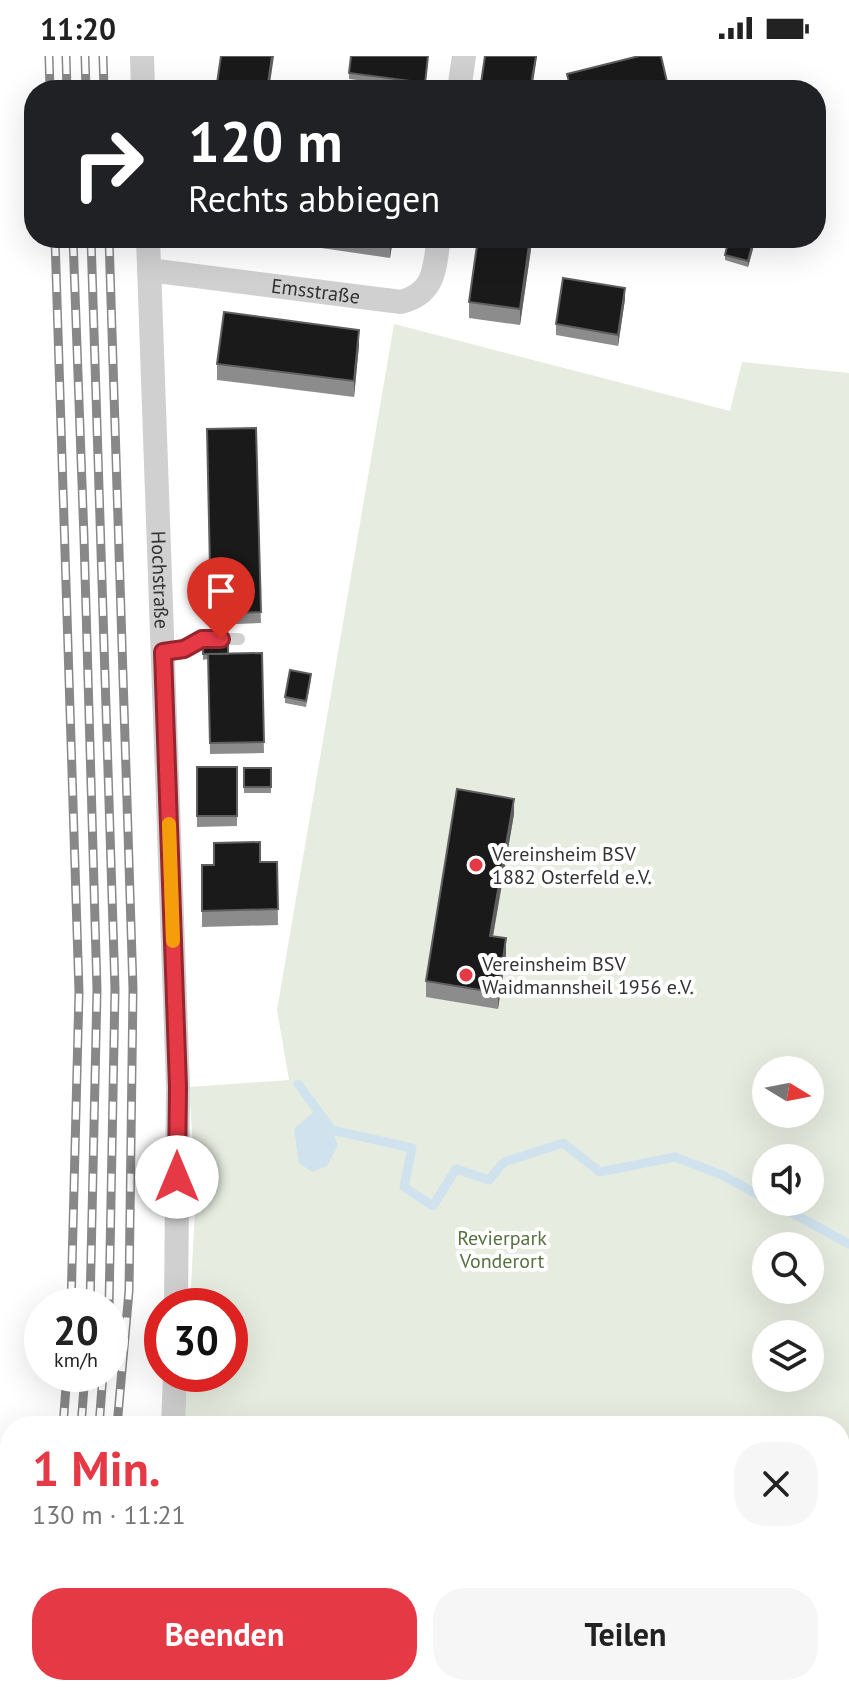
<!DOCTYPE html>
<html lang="de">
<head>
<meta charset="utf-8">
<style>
	:root { --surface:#fff; --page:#f6f6f6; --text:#222; --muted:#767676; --accent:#e63946 }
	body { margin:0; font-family:"PT Sans",sans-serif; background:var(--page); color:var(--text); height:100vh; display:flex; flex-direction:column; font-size:30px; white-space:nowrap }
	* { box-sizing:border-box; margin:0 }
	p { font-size:26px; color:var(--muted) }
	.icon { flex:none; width:44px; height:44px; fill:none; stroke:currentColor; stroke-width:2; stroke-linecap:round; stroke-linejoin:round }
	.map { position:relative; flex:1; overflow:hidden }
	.side { position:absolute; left:0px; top:1360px; width:850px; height:280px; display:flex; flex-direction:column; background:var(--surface); border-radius:32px 32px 0 0; box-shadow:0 8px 32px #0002 }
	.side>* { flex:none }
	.top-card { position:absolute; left:24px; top:24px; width:802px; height:168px; border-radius:32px; box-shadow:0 8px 32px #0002; background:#202124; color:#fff; overflow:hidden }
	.needle { width:52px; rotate:100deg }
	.controls { position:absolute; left:752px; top:1000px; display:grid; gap:16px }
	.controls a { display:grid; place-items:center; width:72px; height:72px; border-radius:50%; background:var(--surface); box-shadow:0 8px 32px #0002; font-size:40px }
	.speed { position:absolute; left:24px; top:1232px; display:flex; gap:16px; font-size:40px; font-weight:700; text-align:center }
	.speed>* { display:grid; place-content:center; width:104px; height:104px; border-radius:50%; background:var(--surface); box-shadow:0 8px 32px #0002; line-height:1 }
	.speed small { font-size:20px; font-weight:400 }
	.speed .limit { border:12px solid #d22; background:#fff; color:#111 }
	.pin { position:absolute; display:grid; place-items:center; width:68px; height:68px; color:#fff; margin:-82px -34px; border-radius:50% 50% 50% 0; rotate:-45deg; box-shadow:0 0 8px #0007 }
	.pin .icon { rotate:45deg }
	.me { position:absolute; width:88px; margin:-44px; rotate:0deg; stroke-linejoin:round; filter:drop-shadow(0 0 6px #0008) }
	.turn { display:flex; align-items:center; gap:28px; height:168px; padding:0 32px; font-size:36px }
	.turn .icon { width:104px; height:104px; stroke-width:2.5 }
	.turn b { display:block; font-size:56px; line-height:68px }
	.round { display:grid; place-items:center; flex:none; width:84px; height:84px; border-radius:32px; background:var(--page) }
	.headline { display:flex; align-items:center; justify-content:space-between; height:136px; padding:0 32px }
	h1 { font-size:48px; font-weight:700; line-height:60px; color:var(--accent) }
	.button { display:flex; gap:16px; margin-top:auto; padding:16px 32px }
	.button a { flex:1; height:92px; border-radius:32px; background:var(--accent); color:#fff; font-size:32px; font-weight:700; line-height:92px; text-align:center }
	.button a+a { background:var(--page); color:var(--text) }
	.status { display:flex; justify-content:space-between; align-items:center; height:56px; padding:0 40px; background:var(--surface); direction:ltr }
	.status svg { height:22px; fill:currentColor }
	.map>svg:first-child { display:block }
</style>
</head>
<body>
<div class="status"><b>11:20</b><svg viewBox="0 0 49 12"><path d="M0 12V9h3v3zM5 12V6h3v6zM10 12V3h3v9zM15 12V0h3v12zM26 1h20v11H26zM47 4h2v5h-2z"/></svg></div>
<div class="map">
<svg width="849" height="1640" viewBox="0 0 849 1640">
	<rect width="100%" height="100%" fill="#fff"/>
	<path fill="#e6ecdf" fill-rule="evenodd" d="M394,268L730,355L742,306L849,317V1640H164V1630H840V1370H183L186,1318H230V1250H190L196,1136L189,1031L289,1024L277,954ZM766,1014H810V1058H766ZM766,1102H810V1146H766ZM766,1190H810V1234H766ZM766,1278H810V1322H766Z"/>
	<path fill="#cfe2ee" d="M317,1053L332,1074L338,1089L327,1110L312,1116L299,1107L294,1073Z"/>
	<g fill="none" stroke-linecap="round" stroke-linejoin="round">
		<path stroke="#cfe2ee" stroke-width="9" d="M298,1028L332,1074L412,1092L404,1131L433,1150L456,1113L489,1124L504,1106L563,1087L600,1116L675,1101L722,1119L766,1143
			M772,1146L849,1188"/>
		<path stroke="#d0d0d0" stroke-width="12" d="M163,596L184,593L202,583H239"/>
		<g stroke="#d0d0d0" stroke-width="24">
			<path d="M142,0L143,34"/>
			<path d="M459,34L464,0"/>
			<path id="s1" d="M148,182L178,1031L176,1250"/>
			<path id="s2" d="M149,214L401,246C436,237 434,212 439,182"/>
			<path d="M173,1370L175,1318"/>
			<path d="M152,1640L153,1630"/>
		</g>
		<g stroke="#888" stroke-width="9">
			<path id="rail" d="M49,0L50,34
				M66,0L67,34
				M85,0L86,34
				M103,0L104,34
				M55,182L79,936L71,1250
				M73,182L84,482L97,934L90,1250
				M91,182L115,933L109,1250
				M109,182L133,933L129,1235L117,1370
				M63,1370L67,1318
				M81,1370L85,1318
				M99,1370L103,1318
				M34,1640L35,1630
				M52,1640L53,1630
				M70,1640L72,1630
				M88,1640L89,1630"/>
		</g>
		<use href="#rail" stroke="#fff" stroke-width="6" stroke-dasharray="18" stroke-linecap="butt"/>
	</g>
	<path fill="#8c8c8c" d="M428,6L425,32L349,23V17Z
		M253,182H393L390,202Z
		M531,182V193L520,269L469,262V246Z
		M756,182L748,211L725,204V199Z
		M625,243L618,290L556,279V268Z
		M359,289L354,341L217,324V308Z
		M256,372L261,567L211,569L207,373Z
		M203,584L228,598L262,597L264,697L210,698L208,603L203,604Z
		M311,624L306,651L285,647V641Z
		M197,711H237V770L197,771Z
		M244,712H271V737H244Z
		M514,758L493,881L506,898L498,953L426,941V925Z
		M277,806L278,869L202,871V809Z"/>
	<path fill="#5f5f5f" d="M272,0H274L269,34H267Z
		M536,0H537L532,34H530Z
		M667,26V34H636Z
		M391,182H393L390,202V186Z
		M530,182L531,193L520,269V253Z
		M754,182H756L748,211V205Z
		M625,232V243L618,290V279Z
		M359,274V289L354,341V325Z
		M514,743V758L490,896V880Z
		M506,882V898L498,953V937Z"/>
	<path fill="#1a1a1a" stroke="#5f5f5f" stroke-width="2" d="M221,0H272L267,34H216Z
		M351,0H428L425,27L349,17Z
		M485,0H536L530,34H480Z
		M639,0H661L667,26L636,34H571L567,18Z
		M360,182H391L390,186Z
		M478,182H530L520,253L469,246Z
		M729,182H754L748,205L725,199Z
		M563,222L625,232L618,279L556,268Z
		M224,256L359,274L354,325L217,308Z
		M256,372L261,556L211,558L207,373Z
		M203,584H228V598H203Z
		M262,597L264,686L210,687L208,598Z
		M290,614L311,618L306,645L285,641Z
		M197,711H237V760H197Z
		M244,712H271V731H244Z
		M457,733L514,743L490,880L506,882L498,937L426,925Z
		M260,786V806H277L278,853L202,855V809H214V787Z"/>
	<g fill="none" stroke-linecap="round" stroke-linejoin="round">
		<g stroke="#96252e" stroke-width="20">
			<path id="route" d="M177,1121L178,1031L163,596L184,593L202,583H221"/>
		</g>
		<use href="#route" stroke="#e63946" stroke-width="14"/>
		<path stroke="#f59e0b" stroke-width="14" d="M169,768L173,885"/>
	</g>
	<g fill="#e63946" stroke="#fff" stroke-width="3">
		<circle cx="476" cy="809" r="8"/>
		<circle cx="466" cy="919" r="8"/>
	</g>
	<g text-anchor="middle" stroke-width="8" stroke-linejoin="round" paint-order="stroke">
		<g font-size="20" fill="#333" stroke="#fff">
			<text dy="7" stroke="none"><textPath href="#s2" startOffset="168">Emsstraße</textPath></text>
			<text dy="7" stroke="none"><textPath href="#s1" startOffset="342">Hochstraße</textPath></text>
		</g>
		<g font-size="20" fill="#333" stroke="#fff" text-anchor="start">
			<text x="492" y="805">Vereinsheim BSV<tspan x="492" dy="23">1882 Osterfeld e.V.</tspan></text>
			<text x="482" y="915">Vereinsheim BSV<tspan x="482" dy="23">Waidmannsheil 1956 e.V.</tspan></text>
		</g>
		<g font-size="20" fill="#56703f" stroke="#fff">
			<text x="502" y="1189">Revierpark<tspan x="502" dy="23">Vonderort</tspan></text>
		</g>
	</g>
</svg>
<div class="controls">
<a><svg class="needle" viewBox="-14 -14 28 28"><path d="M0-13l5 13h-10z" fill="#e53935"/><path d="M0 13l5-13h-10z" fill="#767676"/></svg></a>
<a><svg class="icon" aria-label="sound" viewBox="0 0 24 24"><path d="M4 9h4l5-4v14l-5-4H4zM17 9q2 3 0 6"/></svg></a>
<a><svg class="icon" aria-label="search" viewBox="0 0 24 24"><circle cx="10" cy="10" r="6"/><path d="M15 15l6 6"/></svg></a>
<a><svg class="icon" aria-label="layers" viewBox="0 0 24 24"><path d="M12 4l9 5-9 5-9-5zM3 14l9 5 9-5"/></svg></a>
</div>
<div class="speed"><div>20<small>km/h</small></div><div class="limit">30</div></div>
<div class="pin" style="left:221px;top:583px;background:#d93025"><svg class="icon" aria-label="arrive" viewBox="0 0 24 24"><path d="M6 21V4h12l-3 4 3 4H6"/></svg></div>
<svg class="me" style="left:177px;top:1121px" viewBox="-20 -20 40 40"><circle r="19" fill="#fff"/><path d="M0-13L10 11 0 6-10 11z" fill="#e63946"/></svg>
<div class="top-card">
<div class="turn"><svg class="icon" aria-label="right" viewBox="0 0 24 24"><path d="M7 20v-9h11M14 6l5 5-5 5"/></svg><div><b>120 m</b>Rechts abbiegen</div></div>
</div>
<section class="side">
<div class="headline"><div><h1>1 Min.</h1><p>130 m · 11:21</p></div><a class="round"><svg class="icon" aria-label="close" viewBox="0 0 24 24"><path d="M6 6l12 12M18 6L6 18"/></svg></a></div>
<div class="button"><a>Beenden</a><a>Teilen</a></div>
</section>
</div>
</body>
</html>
